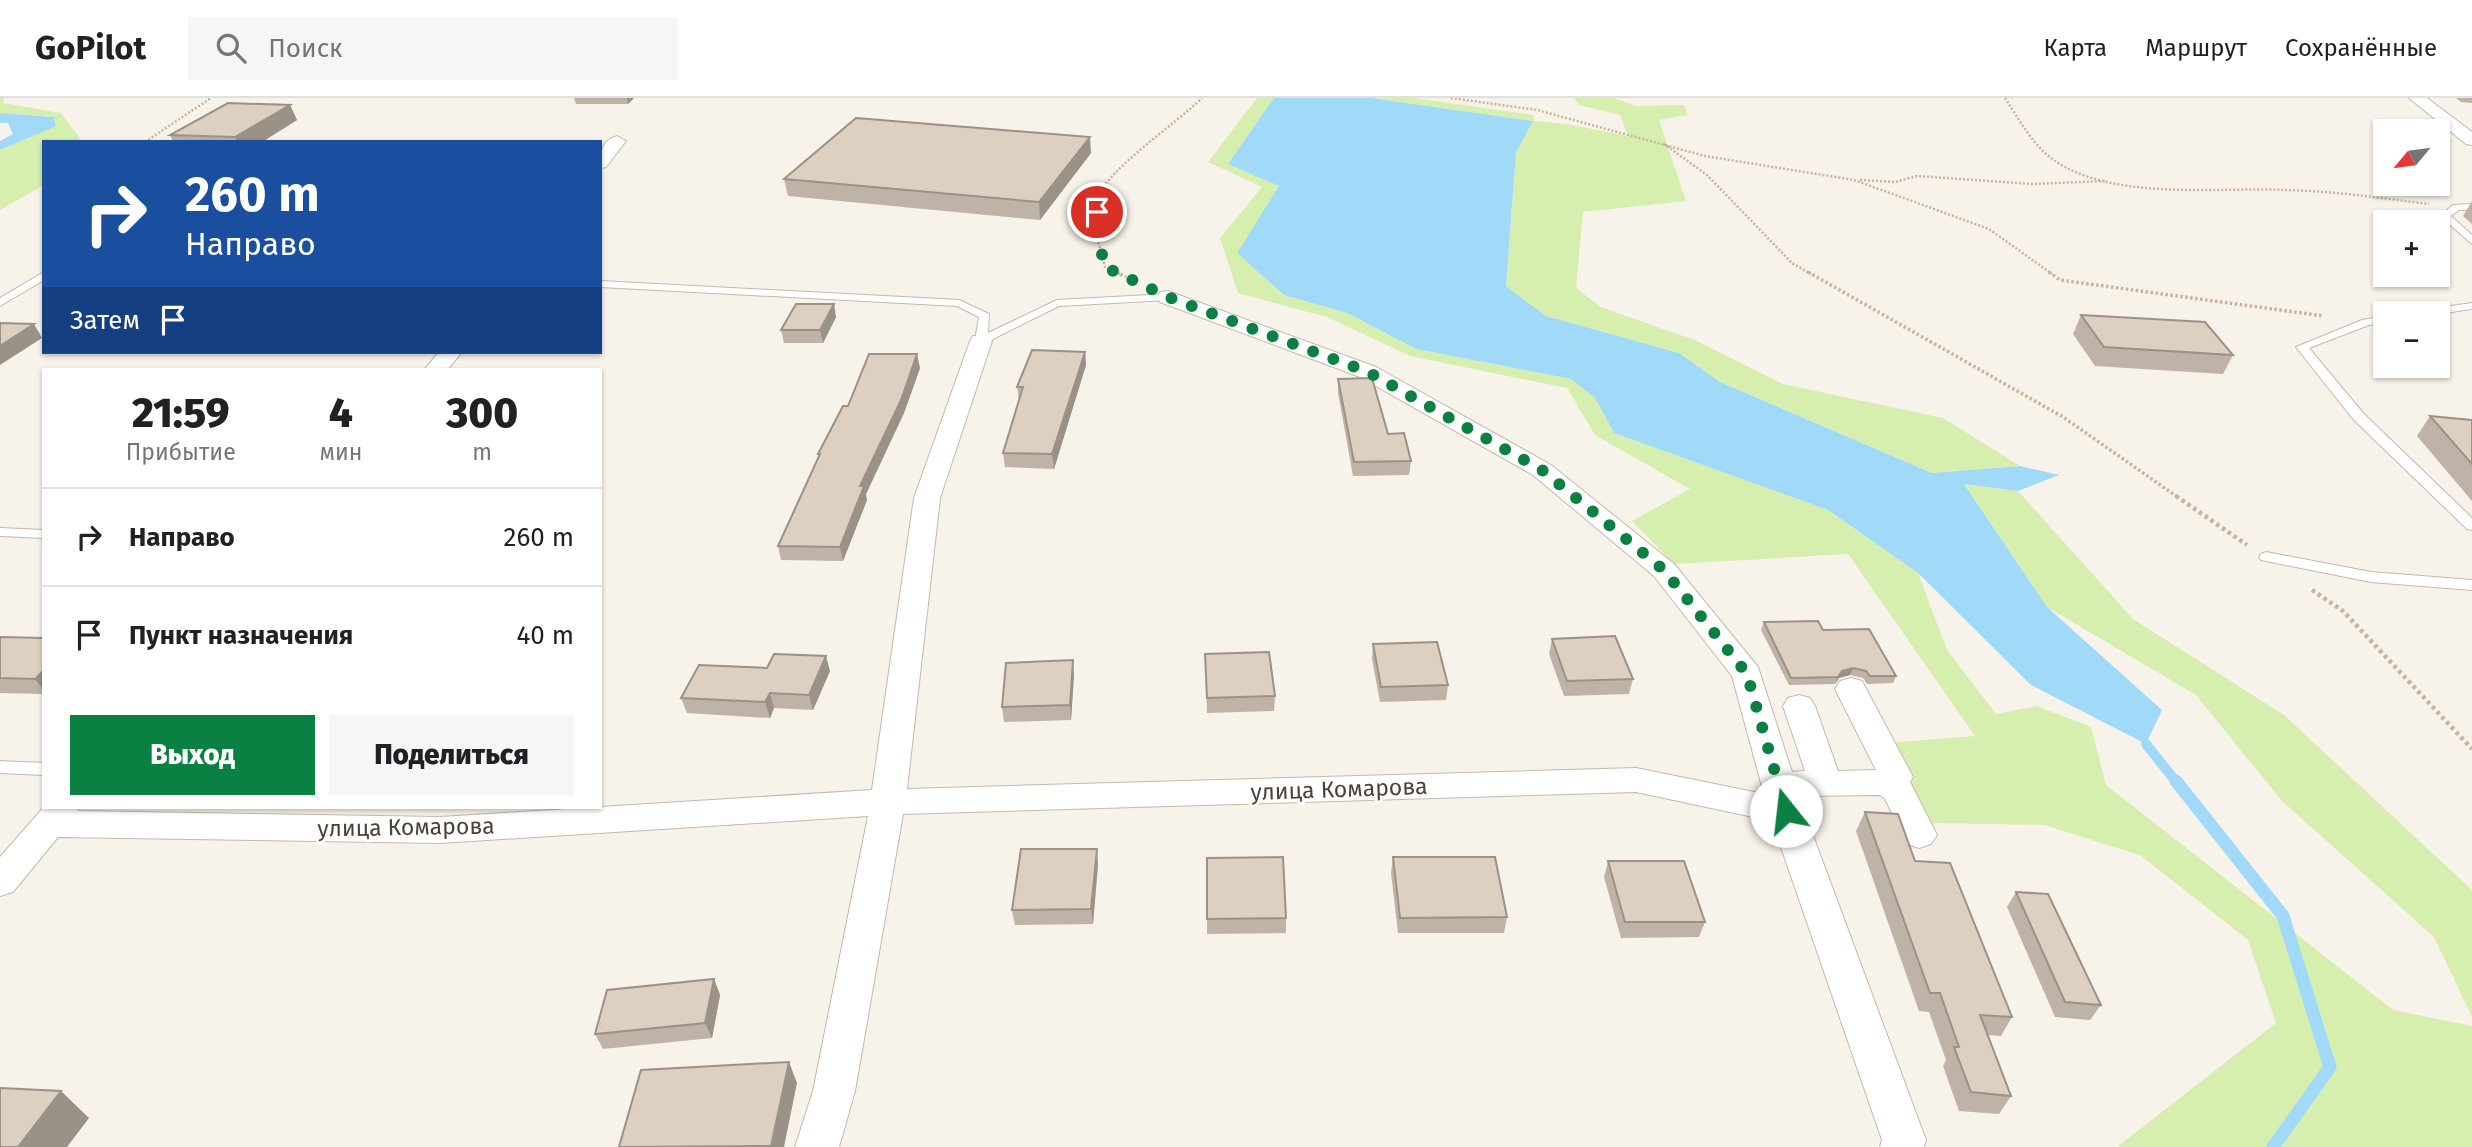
<!DOCTYPE html>
<html lang="ru">
<head>
<meta charset="utf-8">
<style>
	:root { --surface:#fff; --page:#f6f6f6; --text:#202124; --muted:#757577; --line:#e0e0e0; --accent:#0b8043 }
	body { margin:0; font-family:"Fira Sans",sans-serif; background:var(--page); color:var(--text); height:100vh; display:flex; flex-direction:column; font-size:26px; white-space:nowrap }
	* { box-sizing:border-box; margin:0 }
	p { font-size:23px; color:var(--muted) }
	.icon { flex:none; width:38px; height:38px; fill:none; stroke:currentColor; stroke-width:2; stroke-linecap:round; stroke-linejoin:round }
	.map { position:relative; flex:1; overflow:hidden }
	.details { position:absolute; left:42px; top:270px; width:560px; height:441px; display:flex; flex-direction:column; background:var(--surface); border-radius:0px; box-shadow:0 2px 5px #0004 }
	.details>* { flex:none }
	.top-card { position:absolute; left:42px; top:42px; width:560px; height:214px; border-radius:0px; box-shadow:0 2px 5px #0004; background:#1a4fa0; color:#fff; overflow:hidden }
	.needle { width:46px; rotate:241deg }
	.tools { position:absolute; left:2373px; top:21px; display:grid; gap:14px }
	.tools a { display:grid; place-items:center; width:77px; height:77px; border-radius:0px; background:var(--surface); box-shadow:0 2px 5px #0004; font-size:35px }
	.pin { position:absolute; display:grid; place-items:center; width:60px; height:60px; color:#fff; margin:-30px; border:4px solid #fff; border-radius:50%; box-shadow:0 2px 7px #0007 }
	.me { position:absolute; width:77px; margin:-38px; rotate:344deg; stroke-linejoin:round; filter:drop-shadow(0 0 5px #0008) }
	.turn { display:flex; align-items:center; gap:24px; height:147px; padding:0 28px; font-size:32px }
	.turn .icon { width:91px; height:91px; stroke-width:2.5 }
	.turn b { display:block; font-size:49px; line-height:60px }
	.then { display:flex; align-items:center; height:66px; padding:0 28px; background:#0003; gap:14px; font-size:26px }
	.eta { display:flex; justify-content:space-evenly; align-items:center; height:119px; text-align:center }
	.eta b { font-size:42px; font-weight:800; line-height:49px }
	.button { display:flex; gap:14px; margin-top:auto; padding:14px 28px }
	.button a { flex:1; height:80px; border-radius:0px; background:var(--accent); color:#fff; font-size:28px; font-weight:800; line-height:80px; text-align:center }
	.button a+a { background:var(--page); color:var(--text) }
	ul { padding:0; list-style:none }
	li { display:flex; align-items:center; gap:21px; height:98px; padding:0 28px; border-top:2px solid var(--line) }
	li div { flex:1 }
	li b { display:block; font-size:26px }
	li em { font-style:normal }
	header { display:flex; align-items:center; gap:42px; box-sizing:border-box; height:98px; padding:0 35px; background:var(--surface); border-bottom:2px solid var(--line) }
	header strong { font-size:33px }
	nav { display:flex; gap:38px; margin-inline-start:auto; font-size:24px }
	.search { width:490px; height:63px; background:var(--page); display:flex; align-items:center; gap:18px; box-sizing:border-box; padding:0 24px; border-radius:0px; color:var(--muted); font-size:26px }
	.map>svg:first-child { display:block }
</style>
</head>
<body>
<header>
<strong>GoPilot</strong>
<div class="search"><svg class="icon" aria-label="search" viewBox="0 0 24 24"><circle cx="10" cy="10" r="6"/><path d="M15 15l6 6"/></svg>Поиск</div>
<nav><a>Карта</a><a>Маршрут</a><a>Сохранённые</a></nav>
</header>
<div class="map">
<svg width="2472" height="1049" viewBox="0 0 2472 1049">
	<rect width="100%" height="100%" fill="#f7f2ea"/>
	<path fill="#d6efaf" d="M0,0H4L3,5L61,15L83,44H44V87L0,112V52L56,27L54,19L0,15Z
		M1257,0H1274L1229,65L1279,88L1284,197L1347,215L1416,251L1571,281L1595,300L1614,335L1828,412L1918,475L1947,552L1996,616L2037,608L2091,629L2106,687L2393,912L2472,928V1049H2117L2276,925L2248,842L2140,757L2044,727L1932,725L1887,645L1975,638L1848,456L1674,466L1632,423L1690,391L1595,337L1567,290L1410,258L1327,219L1238,195L1220,140L1262,89L1208,64Z
		M1371,0H1414L1533,17L1534,23L1567,26L1628,38L1620,17L1579,7L1574,0H1614L1636,8L1684,7L1688,17L1659,22L1686,103L1583,114L1576,190L1601,209L1697,243L1783,286L1943,320L2020,368L1932,375L1720,284L1679,255L1546,218L1506,188L1516,55L1533,23Z
		M1964,386L2018,393L2133,521L2284,617L2472,792V919L2434,839L2282,703L2196,597L2047,509Z"/>
	<path fill="#a1daf9" d="M1274,0H1371L1533,23L1516,55L1506,188L1546,218L1679,255L1720,284L1932,375L2020,368L2059,377L2018,393L1964,386L2047,509L2162,612L2146,646L2031,587L1918,475L1828,412L1614,335L1595,300L1571,281L1416,251L1347,215L1284,197L1237,155L1279,88L1228,66Z
		M0,15L54,19L56,28L0,52V43L13,36L8,25H0Z"/>
	<g fill="none" stroke-linecap="round" stroke-linejoin="round">
		<path stroke="#a1daf9" stroke-width="10" d="M2146,646L2177,685"/>
		<path stroke="#a1daf9" stroke-width="13" d="M2176,683L2283,818L2330,969L2273,1049"/>
		<g stroke="#c4b9ab" stroke-width="2">
			<path id="lane" d="M2472,106V112H2459L2451,118L2472,137V146L2440,118L2453,107Z
				M44,174V182L0,208V200Z
				M600,183L959,202L989,216L988,235L1057,202L1168,196L1174,199L1168,202L1059,208L981,247L975,243L979,219L957,208L600,189Z
				M2472,205V211L2438,216L2418,215L2424,212Z
				M2385,218V224L2369,227L2309,250L2363,315L2472,420V432L2467,431L2353,321L2296,249L2362,222Z
				M0,430L44,432V440L0,438Z
				M2266,454L2371,474L2472,482V492L2371,484L2261,462L2259,459L2261,456Z
				M0,663L44,665V677L0,675Z"/>
		</g>
		<g stroke="#c4b9ab" stroke-width="2">
			<path id="street" d="M2409,0H2427L2472,34V47L2466,46Z
				M617,38L626,43L606,69L600,70C600,57 601,42 617,38Z
				M1168,193L1376,269L1551,367L1674,466L1758,569L1792,674L1805,673L1783,608L1788,600L1799,597L1810,600L1815,608L1838,673L1876,672L1835,591L1840,583L1851,580L1862,583L1913,679L1910,684L1937,737L1931,746L1919,750L1907,746L1885,701L1880,697L1804,698L1801,705L1926,1042L1924,1049H1880L1882,1042L1772,723L1636,694L903,716L855,993L839,1049H795L813,993L868,718L440,745L58,739L13,794L0,798V759L44,709H76L78,713L440,719L872,692L914,400L970,243L973,238H989L992,243L940,400L907,691L1636,670L1764,696L1732,578L1654,478L1533,377L1360,279L1160,204L1157,199L1160,194Z
				M439,254H462L448,271H425Z"/>
		</g>
		<path stroke="#c7b59b" stroke-width="2.5" stroke-dasharray="2 2" stroke-linecap="butt" d="M1451,0L1537,12L1705,58L1854,82L1989,131L2052,176
			M2005,0C2019,21 2033,48 2055,63C2115,103 2216,89 2285,92C2333,93 2381,100 2429,106
			M145,44L211,0
			M1664,46L1707,77L1792,165L1811,176
			M1860,82L1895,84L1917,78L2032,86L2105,83
			M1120,176L1105,169C1100,148 1089,121 1097,100C1107,72 1178,24 1202,0"/>
		<path stroke="#c7b59b" stroke-width="3.5" stroke-dasharray="2.5 2.5" stroke-linecap="butt" d="M1116,174L1126,179
			M1808,174L2063,319L2179,400
			M2049,174L2060,182L2324,218"/>
		<path stroke="#c7b59b" stroke-width="4.5" stroke-dasharray="3.5 3.5" stroke-linecap="butt" d="M2176,398L2247,447
			M2312,492L2343,513L2472,651"/>
		<use href="#lane" fill="#fff" fill-rule="evenodd"/>
		<use href="#street" fill="#fff" fill-rule="evenodd"/>
	</g>
	<path fill="#beb3a6" d="M574,0H634L628,6H576Z
		M2456,0H2472V5L2461,4Z
		M290,7L297,22L262,44H173L170,37Z
		M1091,55L1040,122L788,98L784,81Z
		M2472,103V126L2463,118Z
		M2081,217L2233,257L2223,276L2095,268L2073,236Z
		M836,219L823,245H784L781,232Z
		M1085,254L1086,267L1054,371L1005,369L1003,355L1019,302L1017,289Z
		M920,270L904,315L866,396L867,402L843,463L781,462L778,448L819,359L818,356L848,308Z
		M1338,281L1388,336L1411,363L1409,377L1353,378L1338,295Z
		M2430,318L2472,322V403L2417,338Z
		M1764,524L1823,532L1896,578L1893,585L1867,586L1863,580L1850,577L1839,580L1835,586L1789,587L1761,532Z
		M0,539L44,540V596L0,595Z
		M1552,541L1633,581L1629,596L1564,598L1549,556Z
		M1373,546L1448,587L1446,602L1380,604L1372,561Z
		M1205,556L1275,598L1274,613L1207,615Z
		M830,573L813,612L774,610L770,620L687,615L681,600Z
		M1074,577L1071,622L1004,624L1002,609Z
		M1865,714L1915,763L2012,919L2001,938L1988,937L2011,998L1999,1016L1959,1013L1943,968L1946,962L1929,914L1919,913L1856,733Z
		M1393,759L1507,819L1504,835H1398L1391,775Z
		M1207,760L1286,820V835L1207,836Z
		M1608,763L1705,824L1699,839L1621,840L1604,779Z
		M1098,766L1093,826L1015,827L1012,812Z
		M2016,794L2101,907L2090,922L2055,919L2007,809Z
		M714,881L720,897L712,940L603,951L595,936Z"/>
	<path fill="#9b9287" d="M627,0H634L628,6Z
		M290,7L297,22L262,44H237L235,39Z
		M1090,39L1091,55L1040,122L1039,104Z
		M834,206L836,219L823,245L820,232Z
		M34,226L42,240L0,267V248Z
		M1085,254L1086,267L1054,371L1052,356Z
		M917,256L920,270L904,315L866,396L867,402L843,463L840,449L860,388Z
		M826,558L830,573L813,612L809,597Z
		M1073,562L1074,577L1071,622L1070,607Z
		M1853,570L1850,577L1839,580L1835,586L1838,579L1842,573Z
		M44,572V593L35,581Z
		M770,595L774,610L770,620L765,604Z
		M1097,751L1098,766L1093,826L1091,811Z
		M714,881L720,897L712,940L705,925Z
		M789,964L797,985L784,1049H771Z
		M61,993L89,1020L67,1049H18Z"/>
	<path fill="#ddd0c1" stroke="#9b9287" stroke-width="2" d="M228,5L290,7L235,39L170,37Z
		M856,20L1090,39L1039,104L784,81Z
		M796,206H834L820,232H781Z
		M2081,217L2205,224L2233,257L2104,249Z
		M0,225L34,226L0,248Z
		M1032,252L1085,254L1052,356L1003,355L1023,289H1017Z
		M869,256H917L901,302L860,388H864L840,449L778,448L820,356H818L843,308H848Z
		M1372,280L1388,336L1404,335L1411,363L1354,364L1338,281Z
		M2430,318L2472,322V366Z
		M1818,523L1823,532L1869,531L1896,578H1870L1866,573L1853,570L1842,573L1838,579L1791,580L1764,524Z
		M1615,538L1633,581L1567,583L1552,541Z
		M0,539L44,540V572L35,581L0,580Z
		M1437,544L1448,587L1381,589L1373,546Z
		M1269,554L1275,598L1207,600L1205,556Z
		M774,556L826,558L809,597L770,595L765,604L681,600L699,567L767,570Z
		M1073,562L1070,607L1002,609L1006,565Z
		M1865,714L1898,716L1915,763L1950,765L2012,919L1980,917L2011,998L1971,994L1954,949H1959L1940,895H1930Z
		M1021,751H1097L1091,811L1012,812Z
		M1283,759L1286,820L1207,821V760Z
		M1393,759H1495L1507,819L1400,820Z
		M1608,763H1684L1705,824H1625Z
		M2016,794L2048,796L2101,907L2065,904Z
		M714,881L705,925L595,936L607,892Z
		M789,964L771,1048L619,1049L641,972Z
		M0,990L61,993L18,1049H0Z"/>
	<g fill="none" stroke-linecap="round" stroke-linejoin="round">
		<path stroke="#0b8043" stroke-width="12" stroke-dasharray="0 21.6" d="M1097,114L1096,131L1105,169L1168,199L1368,274L1542,372L1664,472L1747,576L1786,713"/>
	</g>
	<g text-anchor="middle" stroke-width="6" stroke-linejoin="round" paint-order="stroke">
		<g font-size="23" fill="#4c4237" stroke="#fff">
			<text transform="translate(1339 691) rotate(-2)" y="8">улица Комарова</text>
			<text transform="translate(406 729) rotate(-1)" y="8">улица Комарова</text>
		</g>
	</g>
</svg>
<div class="tools">
<a><svg class="needle" viewBox="-14 -14 28 28"><path d="M0-13l5 13h-10z" fill="#e53935"/><path d="M0 13l5-13h-10z" fill="#757577"/></svg></a>
<a>+</a>
<a>−</a>
</div>
<div class="pin" style="left:1097px;top:114px;background:#d93025"><svg class="icon" aria-label="arrive" viewBox="0 0 24 24"><path d="M6 21V4h12l-3 4 3 4H6"/></svg></div>
<svg class="me" style="left:1786px;top:713px" viewBox="-20 -20 40 40"><circle r="19" fill="#fff"/><path d="M0-13L10 11 0 6-10 11z" fill="#0b8043"/></svg>
<div class="top-card">
<div class="turn"><svg class="icon" aria-label="right" viewBox="0 0 24 24"><path d="M7 20v-9h11M14 6l5 5-5 5"/></svg><div><b>260 m</b>Направо</div></div>
<div class="then">Затем<svg class="icon" aria-label="arrive" viewBox="0 0 24 24"><path d="M6 21V4h12l-3 4 3 4H6"/></svg></div>
</div>
<section class="details">
<div class="eta">
<div><b>21:59</b><p>Прибытие</p></div>
<div><b>4</b><p>мин</p></div>
<div><b>300</b><p>m</p></div>
</div>
<ul>
<li><svg class="icon" aria-label="right" viewBox="0 0 24 24"><path d="M7 20v-9h11M14 6l5 5-5 5"/></svg><div><b>Направо</b></div><em>260 m</em></li>
<li><svg class="icon" aria-label="arrive" viewBox="0 0 24 24"><path d="M6 21V4h12l-3 4 3 4H6"/></svg><div><b>Пункт назначения</b></div><em>40 m</em></li>
</ul>
<div class="button"><a>Выход</a><a>Поделиться</a></div>
</section>
</div>
</body>
</html>
